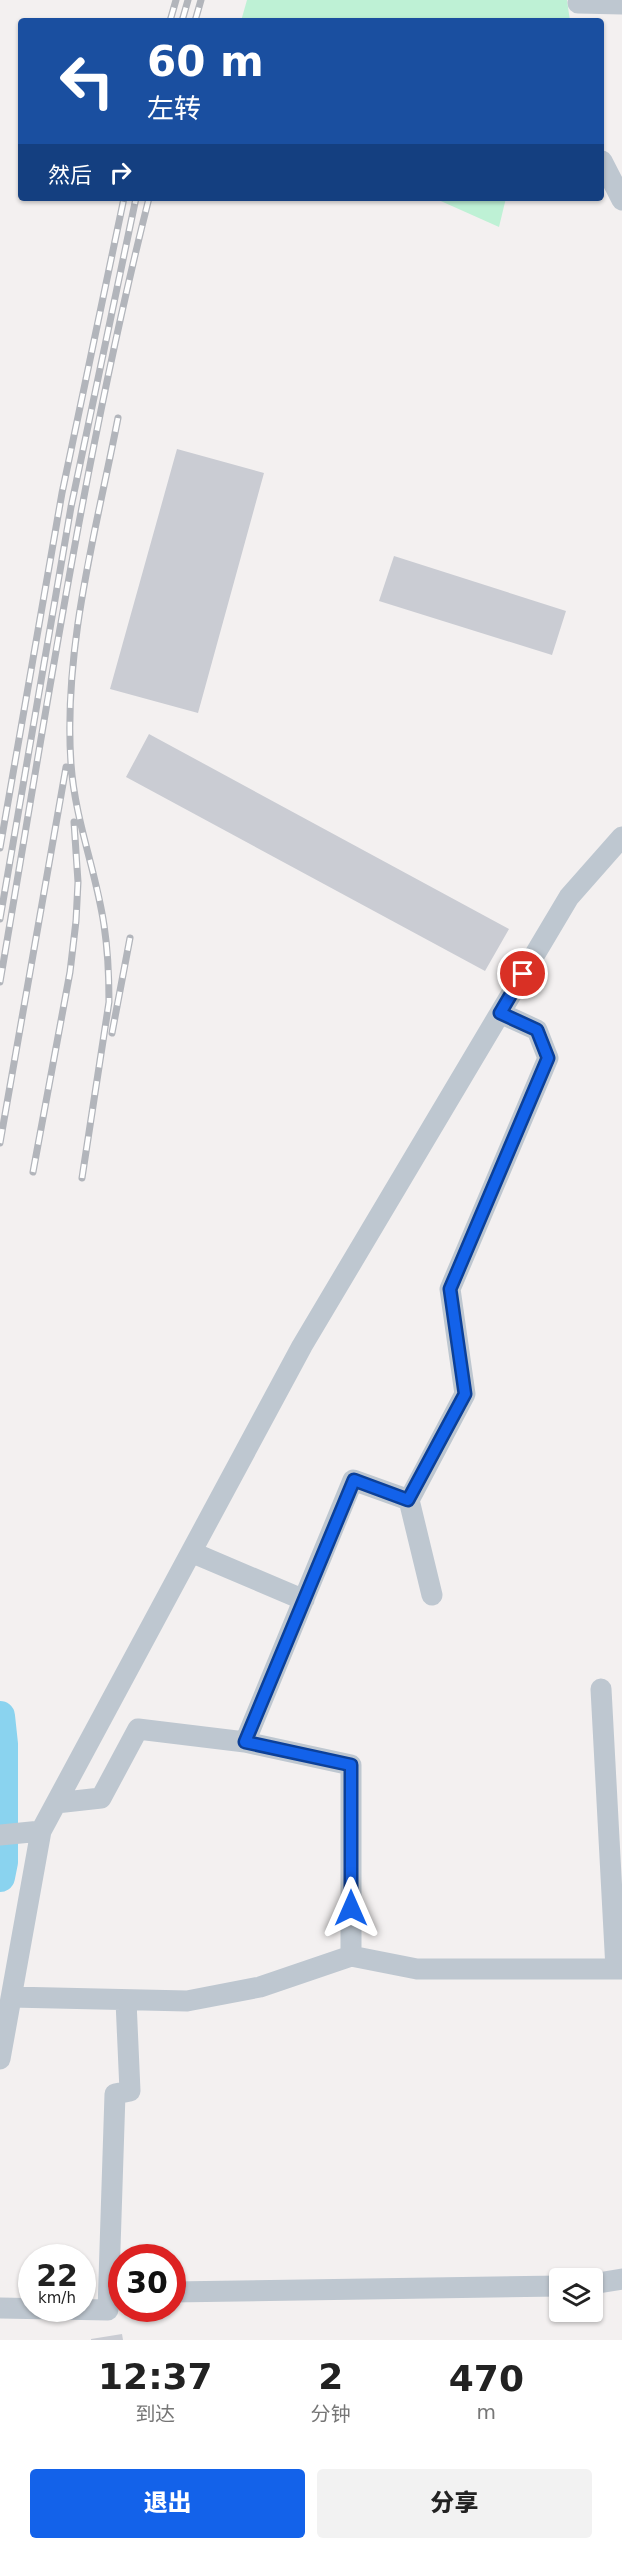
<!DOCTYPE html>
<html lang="zh">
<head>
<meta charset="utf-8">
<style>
	:root { --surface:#fff; --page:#f2f2f2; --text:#222; --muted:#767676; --accent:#1362ea }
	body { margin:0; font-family:"DejaVu Sans","Noto Sans SC",sans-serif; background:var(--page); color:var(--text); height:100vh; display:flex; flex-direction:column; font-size:22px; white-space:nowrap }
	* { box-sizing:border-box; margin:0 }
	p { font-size:20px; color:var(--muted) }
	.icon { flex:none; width:33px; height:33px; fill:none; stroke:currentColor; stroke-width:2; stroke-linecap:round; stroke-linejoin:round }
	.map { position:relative; height:2340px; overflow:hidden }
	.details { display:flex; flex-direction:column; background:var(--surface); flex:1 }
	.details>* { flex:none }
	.hud { position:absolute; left:18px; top:18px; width:586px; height:183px; border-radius:6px; box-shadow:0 2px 4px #0004; background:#1a4fa0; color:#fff; overflow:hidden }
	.controls { position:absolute; left:549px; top:2268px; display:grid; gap:12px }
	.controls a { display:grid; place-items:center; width:54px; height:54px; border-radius:6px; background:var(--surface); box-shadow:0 2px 4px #0004; font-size:30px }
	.speed { position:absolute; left:18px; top:2244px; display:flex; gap:12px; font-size:30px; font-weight:700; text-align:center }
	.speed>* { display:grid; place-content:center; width:78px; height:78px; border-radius:50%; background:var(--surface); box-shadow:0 2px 4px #0004; line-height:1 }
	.speed small { font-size:15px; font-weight:400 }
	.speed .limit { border:9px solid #d22; background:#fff; color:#111 }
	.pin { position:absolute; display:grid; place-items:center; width:51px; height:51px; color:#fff; margin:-26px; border:3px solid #fff; border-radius:50%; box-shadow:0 2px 6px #0007 }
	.me { position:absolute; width:66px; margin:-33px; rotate:0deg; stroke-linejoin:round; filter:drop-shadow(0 0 4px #0008) }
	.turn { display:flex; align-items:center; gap:21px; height:126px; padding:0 30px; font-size:27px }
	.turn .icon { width:78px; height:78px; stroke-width:2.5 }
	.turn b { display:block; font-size:42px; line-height:51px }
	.then { display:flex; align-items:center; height:57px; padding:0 30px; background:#0003; gap:12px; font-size:22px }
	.eta { display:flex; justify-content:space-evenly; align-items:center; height:102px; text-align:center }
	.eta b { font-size:36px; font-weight:800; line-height:42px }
	.primary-button { display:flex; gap:12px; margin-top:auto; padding:12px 30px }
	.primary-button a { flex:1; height:69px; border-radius:6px; background:var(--accent); color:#fff; font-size:24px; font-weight:800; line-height:69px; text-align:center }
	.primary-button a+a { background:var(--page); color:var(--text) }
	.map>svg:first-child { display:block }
</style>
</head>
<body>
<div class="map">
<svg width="622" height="2340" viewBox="0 0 622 2340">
	<rect width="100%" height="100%" fill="#f3f0f0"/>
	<path fill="#bef1d5" d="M247,0H567L570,21H241Z
		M434,198H506L499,227Z"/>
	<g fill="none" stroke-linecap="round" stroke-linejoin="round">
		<path stroke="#8ad3ef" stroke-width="30" d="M0,1716L3,1744V1862L0,1877"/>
	</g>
	<path fill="#caccd3" d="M177,449L264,473L198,713L110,689Z
		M394,556L566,611L552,655L379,601Z
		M149,734L509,929L485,971L126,777Z
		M122,2334L123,2340H91V2339Z"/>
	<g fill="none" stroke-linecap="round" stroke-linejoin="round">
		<path stroke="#bec7d0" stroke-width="21" d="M578,3L622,4
			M602,161L622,200
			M409,1500L465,1394L450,1289L548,1058L537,1030L500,1013
			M191,1552L304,1600
			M601,1689L616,1969
			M245,1742L353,1480L409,1500L432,1595
			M56,1803L101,1798L138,1729L245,1742L351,1765V1956
			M0,1835L41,1831
			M11,1997L187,2001L260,1987L351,1956L417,1969H622
			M0,2059L41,1831L302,1346L569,897L622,837
			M592,2284L622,2279
			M172,2292L560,2286
			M0,2308L108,2310L115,2094L130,2091L126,2001"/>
		<g stroke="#b2b5bb" stroke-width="7">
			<path id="rail" d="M170,21L176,0
				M182,21L188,0
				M195,21L201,0
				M0,848L62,493L124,198
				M0,919L71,507L136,198
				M0,982C45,720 84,456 149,198
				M112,1033L130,938
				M0,1143L66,767
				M33,1172L70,972L76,921L78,882L74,822
				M82,1178L109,1002C109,977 108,951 104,925C96,871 75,820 71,764C63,648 96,531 118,418"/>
		</g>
		<use href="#rail" stroke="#fff" stroke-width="4.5" stroke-dasharray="14" stroke-linecap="butt"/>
	</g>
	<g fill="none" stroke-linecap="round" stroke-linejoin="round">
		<g stroke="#0c4098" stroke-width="15">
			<path id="route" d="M351,1908V1765L245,1742L354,1480L408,1500L465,1394L450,1289L548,1058L537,1030L500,1013L523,974"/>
		</g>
		<use href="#route" stroke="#1362ea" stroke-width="10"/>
	</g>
</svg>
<div class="controls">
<a><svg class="icon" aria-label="layers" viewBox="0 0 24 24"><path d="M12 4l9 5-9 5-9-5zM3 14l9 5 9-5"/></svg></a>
</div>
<div class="speed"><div>22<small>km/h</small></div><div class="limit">30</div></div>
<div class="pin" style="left:523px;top:974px;background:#d93025"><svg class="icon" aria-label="arrive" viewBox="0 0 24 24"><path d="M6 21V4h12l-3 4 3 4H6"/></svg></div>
<svg class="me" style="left:351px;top:1908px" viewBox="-20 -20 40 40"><path d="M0-17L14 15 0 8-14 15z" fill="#1362ea" stroke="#fff" stroke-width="4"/></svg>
<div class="hud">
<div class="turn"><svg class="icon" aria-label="left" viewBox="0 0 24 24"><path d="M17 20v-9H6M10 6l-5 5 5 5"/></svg><div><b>60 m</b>左转</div></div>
<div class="then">然后<svg class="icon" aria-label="right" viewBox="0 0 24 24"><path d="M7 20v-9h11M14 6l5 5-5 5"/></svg></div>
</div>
</div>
<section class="details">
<div class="eta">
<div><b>12:37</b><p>到达</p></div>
<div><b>2</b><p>分钟</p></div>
<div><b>470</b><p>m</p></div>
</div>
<div class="primary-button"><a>退出</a><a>分享</a></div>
</section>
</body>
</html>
